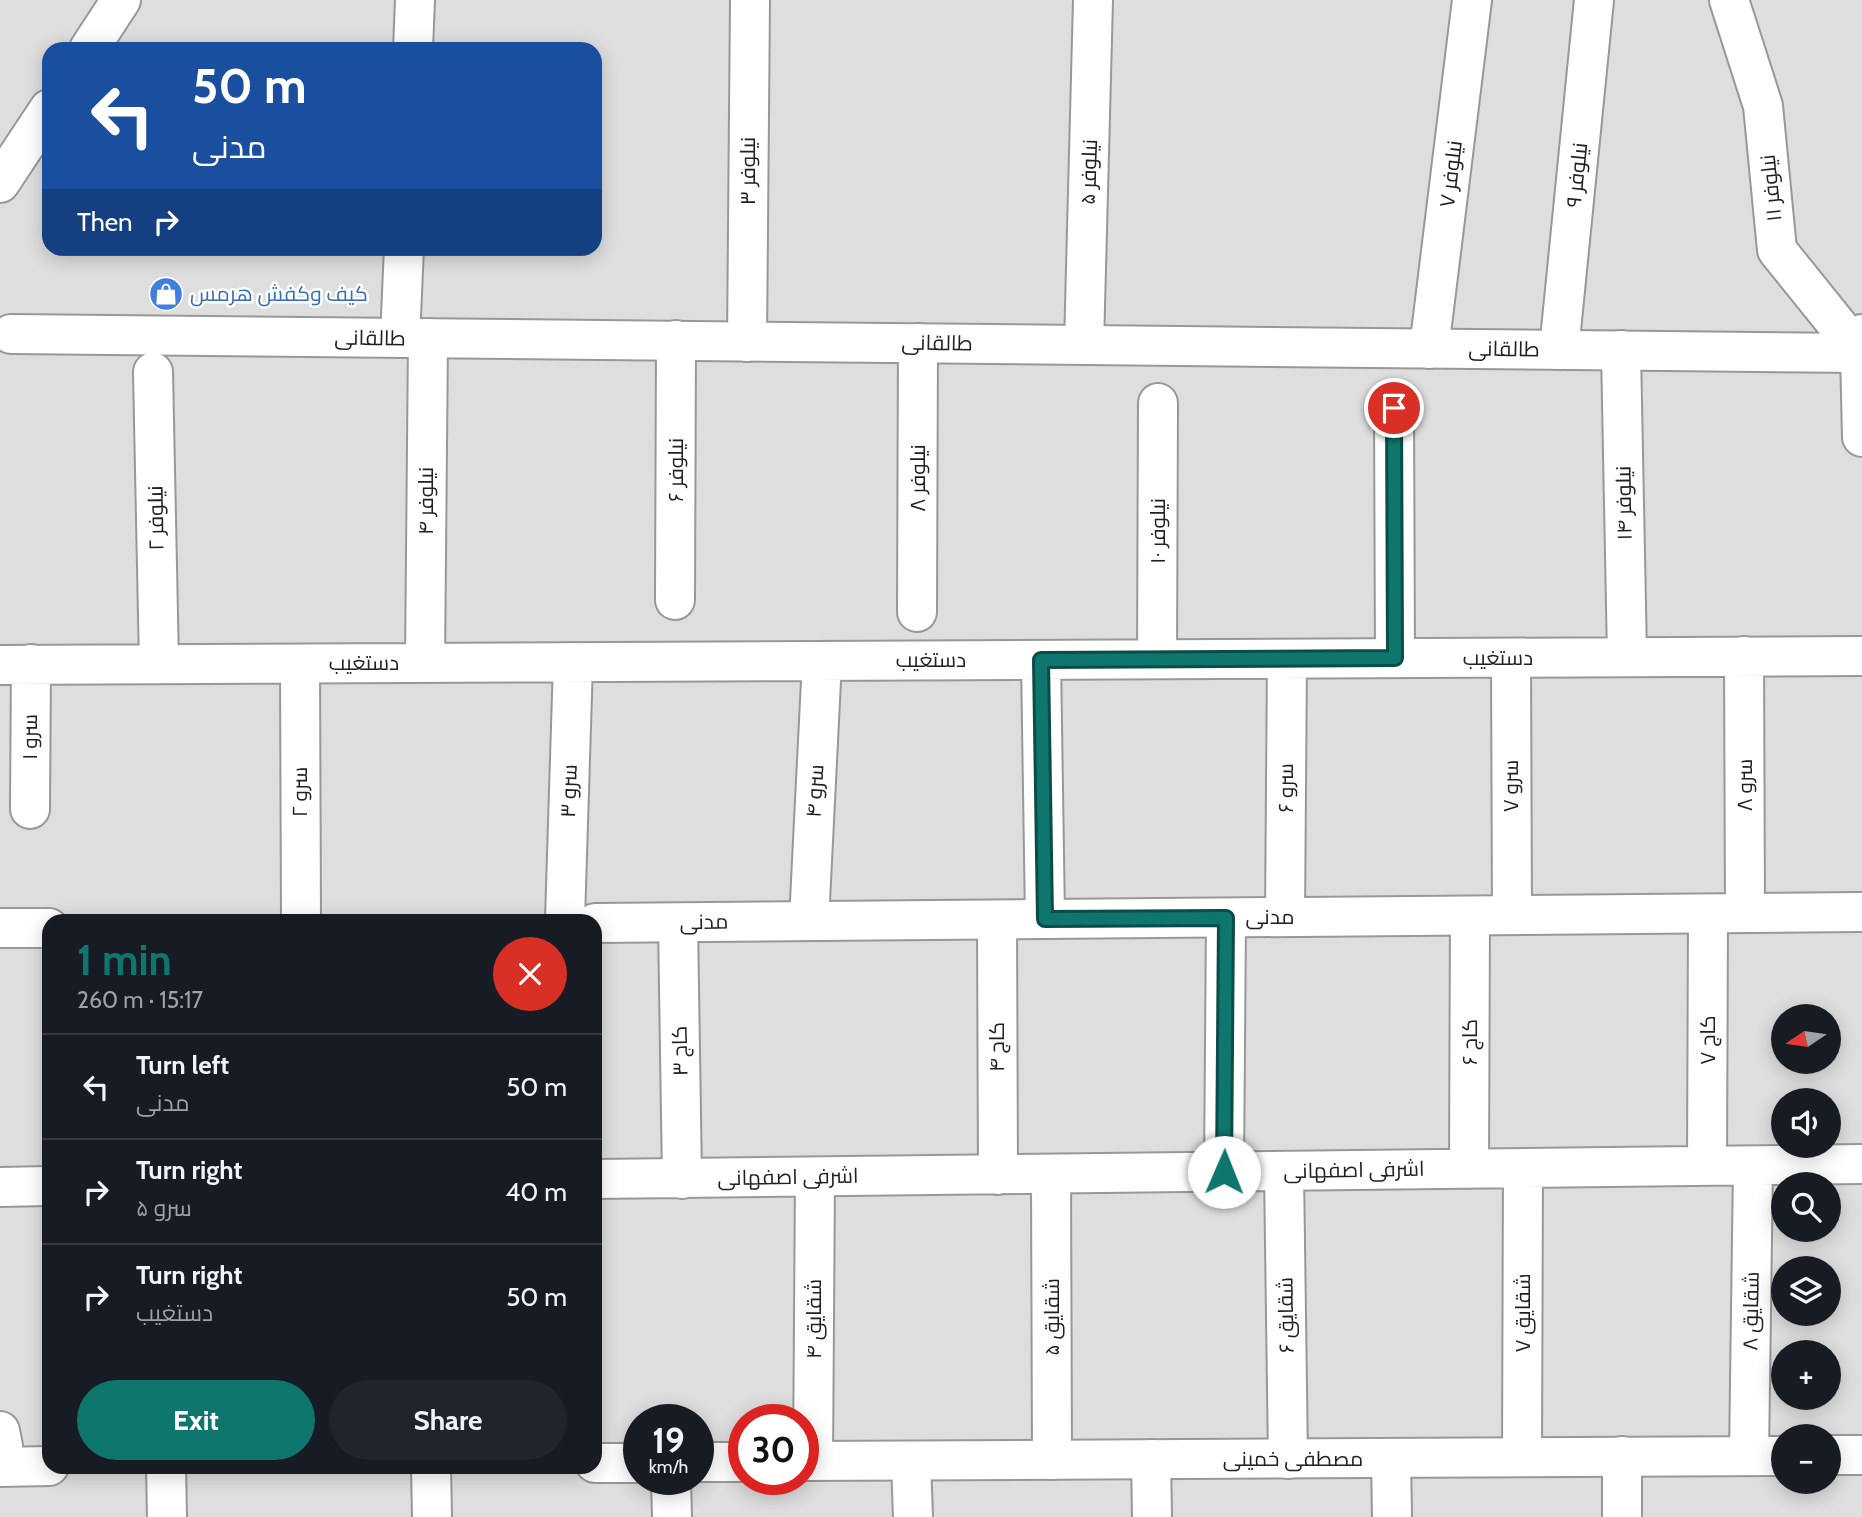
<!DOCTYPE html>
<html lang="en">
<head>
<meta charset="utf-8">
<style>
	:root { --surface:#171b24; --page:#20242c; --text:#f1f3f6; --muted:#9ea1a6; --line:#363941; --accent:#0f766e }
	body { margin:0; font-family:Cabin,Cairo,sans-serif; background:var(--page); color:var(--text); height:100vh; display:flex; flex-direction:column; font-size:26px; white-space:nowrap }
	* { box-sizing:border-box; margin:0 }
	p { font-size:23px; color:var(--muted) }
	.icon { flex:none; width:38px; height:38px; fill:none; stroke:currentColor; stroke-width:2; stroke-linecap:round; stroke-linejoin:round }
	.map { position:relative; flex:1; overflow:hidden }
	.details { position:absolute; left:42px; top:914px; width:560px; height:560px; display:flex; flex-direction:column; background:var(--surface); border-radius:21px; box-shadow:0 4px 18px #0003 }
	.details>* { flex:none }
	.banner { position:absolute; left:42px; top:42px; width:560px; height:214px; border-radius:21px; box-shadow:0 4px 18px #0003; background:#1a4fa0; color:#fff; overflow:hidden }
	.needle { width:46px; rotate:257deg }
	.tools { position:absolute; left:1771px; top:1004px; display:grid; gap:14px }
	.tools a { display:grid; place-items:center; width:70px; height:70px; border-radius:50%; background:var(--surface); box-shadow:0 4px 18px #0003; font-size:35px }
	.speed { position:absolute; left:623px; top:1404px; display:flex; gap:14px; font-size:35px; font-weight:700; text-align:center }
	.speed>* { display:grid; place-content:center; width:91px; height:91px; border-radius:50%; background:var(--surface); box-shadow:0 4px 18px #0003; line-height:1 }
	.speed small { font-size:18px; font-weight:400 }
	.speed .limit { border:10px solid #d22; background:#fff; color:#111 }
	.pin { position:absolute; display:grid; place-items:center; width:60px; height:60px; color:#fff; margin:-30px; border:4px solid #fff; border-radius:50%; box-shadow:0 2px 7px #0007 }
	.me { position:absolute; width:77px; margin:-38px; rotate:1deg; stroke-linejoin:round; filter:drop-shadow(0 0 5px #0008) }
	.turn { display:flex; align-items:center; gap:24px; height:147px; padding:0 35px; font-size:32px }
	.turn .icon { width:91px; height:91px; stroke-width:2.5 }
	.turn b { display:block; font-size:49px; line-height:60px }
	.then { display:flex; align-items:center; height:66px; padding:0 35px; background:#0003; gap:14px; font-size:26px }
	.round { display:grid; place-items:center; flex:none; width:74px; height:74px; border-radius:37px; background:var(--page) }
	.summary { display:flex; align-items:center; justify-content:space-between; height:119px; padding:0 35px }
	h1 { font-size:42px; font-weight:700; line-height:52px; color:var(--accent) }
	.cta { display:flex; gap:14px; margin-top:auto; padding:14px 35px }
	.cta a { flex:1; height:80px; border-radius:42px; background:var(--accent); color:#fff; font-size:28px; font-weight:700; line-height:80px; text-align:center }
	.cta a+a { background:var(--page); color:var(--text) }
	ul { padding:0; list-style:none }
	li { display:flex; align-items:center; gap:21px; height:105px; padding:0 35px; border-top:2px solid var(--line) }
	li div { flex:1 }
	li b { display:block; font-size:26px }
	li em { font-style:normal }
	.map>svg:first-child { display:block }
</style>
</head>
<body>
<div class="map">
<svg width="1862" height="1517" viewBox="0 0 1862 1517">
	<rect width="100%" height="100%" fill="#efe9f0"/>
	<path fill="#dededf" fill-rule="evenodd" d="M0,0H1862V1517H0ZM49,49H595V248H49ZM49,920H595V1466H49ZM1783,1017H1829V1062H1783ZM1783,1101H1829V1146H1783ZM1783,1185H1829V1230H1783ZM1783,1269H1829V1314H1783ZM1783,1353H1829V1398H1783ZM639,1419H698V1479H639ZM744,1419H803V1479H744ZM1783,1437H1829V1482H1783Z"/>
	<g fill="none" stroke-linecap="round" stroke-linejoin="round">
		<g stroke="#989898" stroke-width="42">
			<path id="minor" d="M1729,0L1763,106L1777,250L1860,353
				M413,49L415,0
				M1862,334L1860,353L1862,437
				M400,338L404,248
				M747,342L750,0
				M1084,345L1093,0
				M1429,349L1472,0
				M1559,350L1594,0
				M1621,350L1627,657
				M153,372L159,664
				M1394,408L1395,658
				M675,600L676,340
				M917,612L918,343
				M1744,656L1745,913
				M1511,658L1512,915
				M1157,659L1158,403
				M1041,660L1045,919
				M425,663L428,338
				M300,664L301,920
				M0,665L1862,656
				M30,809L31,664
				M1285,917L1287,659
				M565,920L573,662
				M997,920L998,1175
				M809,921L822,661
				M678,923L682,1179
				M1707,1166L1708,914
				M1469,1169L1470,916
				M1284,1171L1288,1459
				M1224,1172L1226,918
				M1051,1174L1052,1460
				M595,1179L1862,1164
				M0,1187L49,1186
				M1749,1456L1753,1166
				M1522,1457L1523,1168
				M1391,1458L1392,1517
				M1151,1459L1152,1517
				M813,1461L815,1177
				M911,1461L913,1517
				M166,1466L167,1517
				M431,1466L432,1517
				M671,1479L672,1517
				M1622,1517V1456"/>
		</g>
		<g stroke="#989898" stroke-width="42">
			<path id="tertiary" d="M89,49L121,0
				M0,183L49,109
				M11,334L1862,353
				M595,923L1862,912
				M0,928H49
				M0,1431L3,1446L0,1467
				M1829,1455H1862
				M803,1461L1783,1456
				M698,1462H744
				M595,1463H639
				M0,1467L49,1466"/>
		</g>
		<use href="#minor" stroke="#fff" stroke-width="38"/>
		<use href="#tertiary" stroke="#fff" stroke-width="38"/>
	</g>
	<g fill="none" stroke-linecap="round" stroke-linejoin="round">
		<g stroke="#0a4d48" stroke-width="18">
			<path id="route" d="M1224,1172L1226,918L1045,919L1041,660L1395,658L1394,408"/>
		</g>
		<use href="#route" stroke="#0f766e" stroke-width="12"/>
	</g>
	<defs>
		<g id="shop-disc" transform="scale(1.75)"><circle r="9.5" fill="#3f7fe0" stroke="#fff"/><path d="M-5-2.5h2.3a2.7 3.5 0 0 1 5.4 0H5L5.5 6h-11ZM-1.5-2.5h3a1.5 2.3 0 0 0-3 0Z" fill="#fff"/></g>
	</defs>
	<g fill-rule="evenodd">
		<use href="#shop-disc" x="166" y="294"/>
	</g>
	<g text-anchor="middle" stroke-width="5" stroke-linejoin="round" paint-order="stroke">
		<g font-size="21" fill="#212121" stroke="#fff">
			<text transform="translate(748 171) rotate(-90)" y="7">نیلوفر ۳</text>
			<text transform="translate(1089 172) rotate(-88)" y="7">نیلوفر ۵</text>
			<text transform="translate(1451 174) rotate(-83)" y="7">نیلوفر ۷</text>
			<text transform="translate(1577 175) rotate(-84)" y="7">نیلوفر ۹</text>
			<text transform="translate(1771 188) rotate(-96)" y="7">نیلوفر ۱۱</text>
			<text transform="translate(370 338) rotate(1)" y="7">طالقانی</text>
			<text transform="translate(937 343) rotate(1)" y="7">طالقانی</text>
			<text transform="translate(1504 349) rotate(1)" y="7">طالقانی</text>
			<text transform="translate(676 470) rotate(-90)" y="7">نیلوفر ۶</text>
			<text transform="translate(918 478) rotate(-90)" y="7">نیلوفر ۸</text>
			<text transform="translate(426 501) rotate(-90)" y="7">نیلوفر ۴</text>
			<text transform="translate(1624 503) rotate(-91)" y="7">نیلوفر ۱۴</text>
			<text transform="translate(156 518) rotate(-91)" y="7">نیلوفر ۲</text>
			<text transform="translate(1158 531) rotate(-90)" y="7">نیلوفر ۱۰</text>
			<text x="1498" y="665">دستغیب</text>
			<text x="931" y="667">دستغیب</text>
			<text x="364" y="670">دستغیب</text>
			<text transform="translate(30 737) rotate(-90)" y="7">سرو ۱</text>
			<text transform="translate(1745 785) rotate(-90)" y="7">سرو ۸</text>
			<text transform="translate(1511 786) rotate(-90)" y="7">سرو ۷</text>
			<text transform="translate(1286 788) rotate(-90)" y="7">سرو ۶</text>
			<text transform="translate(569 791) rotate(-88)" y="7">سرو ۳</text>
			<text transform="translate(815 791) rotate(-87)" y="7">سرو ۴</text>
			<text transform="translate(300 792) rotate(-90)" y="7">سرو ۲</text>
			<text x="1270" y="924">مدنی</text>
			<text transform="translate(704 922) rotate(-1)" y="7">مدنی</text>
			<text transform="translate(1708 1040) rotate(-90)" y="7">کاج ۷</text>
			<text transform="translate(1470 1042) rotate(-90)" y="7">کاج ۶</text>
			<text transform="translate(997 1047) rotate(-90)" y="7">کاج ۴</text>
			<text transform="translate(680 1051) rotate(-91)" y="7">کاج ۳</text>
			<text transform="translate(1354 1170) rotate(-1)" y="7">اشرفی اصفهانی</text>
			<text transform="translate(788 1177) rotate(-1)" y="7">اشرفی اصفهانی</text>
			<text transform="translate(1751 1311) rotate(-89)" y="7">شقایق ۸</text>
			<text transform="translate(1523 1313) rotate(-90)" y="7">شقایق ۷</text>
			<text transform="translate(1286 1315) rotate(-91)" y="7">شقایق ۶</text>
			<text transform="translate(1052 1317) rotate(-90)" y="7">شقایق ۵</text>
			<text transform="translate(814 1319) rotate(-90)" y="7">شقایق ۴</text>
			<text x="1293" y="1466">مصطفی خمینی</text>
		</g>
		<g font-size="21" fill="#366cbe" stroke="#fff" text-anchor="start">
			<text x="190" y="301">کیف و‌کفش هرمس</text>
		</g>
	</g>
</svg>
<div class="tools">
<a><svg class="needle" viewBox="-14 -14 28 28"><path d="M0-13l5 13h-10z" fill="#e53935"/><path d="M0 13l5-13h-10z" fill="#9ea1a6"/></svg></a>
<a><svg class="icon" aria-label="sound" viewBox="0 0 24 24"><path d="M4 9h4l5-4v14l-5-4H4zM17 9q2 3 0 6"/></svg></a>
<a><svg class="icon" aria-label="search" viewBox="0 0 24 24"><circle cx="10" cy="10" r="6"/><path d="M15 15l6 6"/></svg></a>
<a><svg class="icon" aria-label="layers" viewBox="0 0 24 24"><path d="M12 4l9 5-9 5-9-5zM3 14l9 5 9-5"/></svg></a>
<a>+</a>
<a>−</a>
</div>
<div class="speed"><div>19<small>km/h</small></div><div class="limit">30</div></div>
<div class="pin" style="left:1394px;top:408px;background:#d93025"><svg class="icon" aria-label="arrive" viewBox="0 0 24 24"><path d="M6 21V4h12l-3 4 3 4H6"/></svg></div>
<svg class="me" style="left:1224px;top:1172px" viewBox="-20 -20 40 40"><circle r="19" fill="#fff"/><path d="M0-13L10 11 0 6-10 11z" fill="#0f766e"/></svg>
<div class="banner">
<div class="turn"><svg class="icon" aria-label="left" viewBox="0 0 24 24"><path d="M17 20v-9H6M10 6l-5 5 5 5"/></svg><div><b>50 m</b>مدنی</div></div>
<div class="then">Then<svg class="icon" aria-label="right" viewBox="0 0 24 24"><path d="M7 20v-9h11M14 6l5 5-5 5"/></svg></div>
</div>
<section class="details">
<div class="summary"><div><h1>1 min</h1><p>260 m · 15:17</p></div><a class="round" style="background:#d93025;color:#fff"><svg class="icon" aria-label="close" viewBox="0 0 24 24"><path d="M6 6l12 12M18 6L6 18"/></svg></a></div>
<ul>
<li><svg class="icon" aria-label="left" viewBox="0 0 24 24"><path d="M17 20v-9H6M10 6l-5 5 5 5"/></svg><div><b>Turn left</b><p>مدنی</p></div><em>50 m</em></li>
<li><svg class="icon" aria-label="right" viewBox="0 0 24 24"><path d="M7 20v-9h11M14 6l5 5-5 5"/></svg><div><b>Turn right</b><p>سرو ۵</p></div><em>40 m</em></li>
<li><svg class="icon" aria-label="right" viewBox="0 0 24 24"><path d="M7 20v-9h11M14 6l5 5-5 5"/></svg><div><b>Turn right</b><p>دستغیب</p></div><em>50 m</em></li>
</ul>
<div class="cta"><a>Exit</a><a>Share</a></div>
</section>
</div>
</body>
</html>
